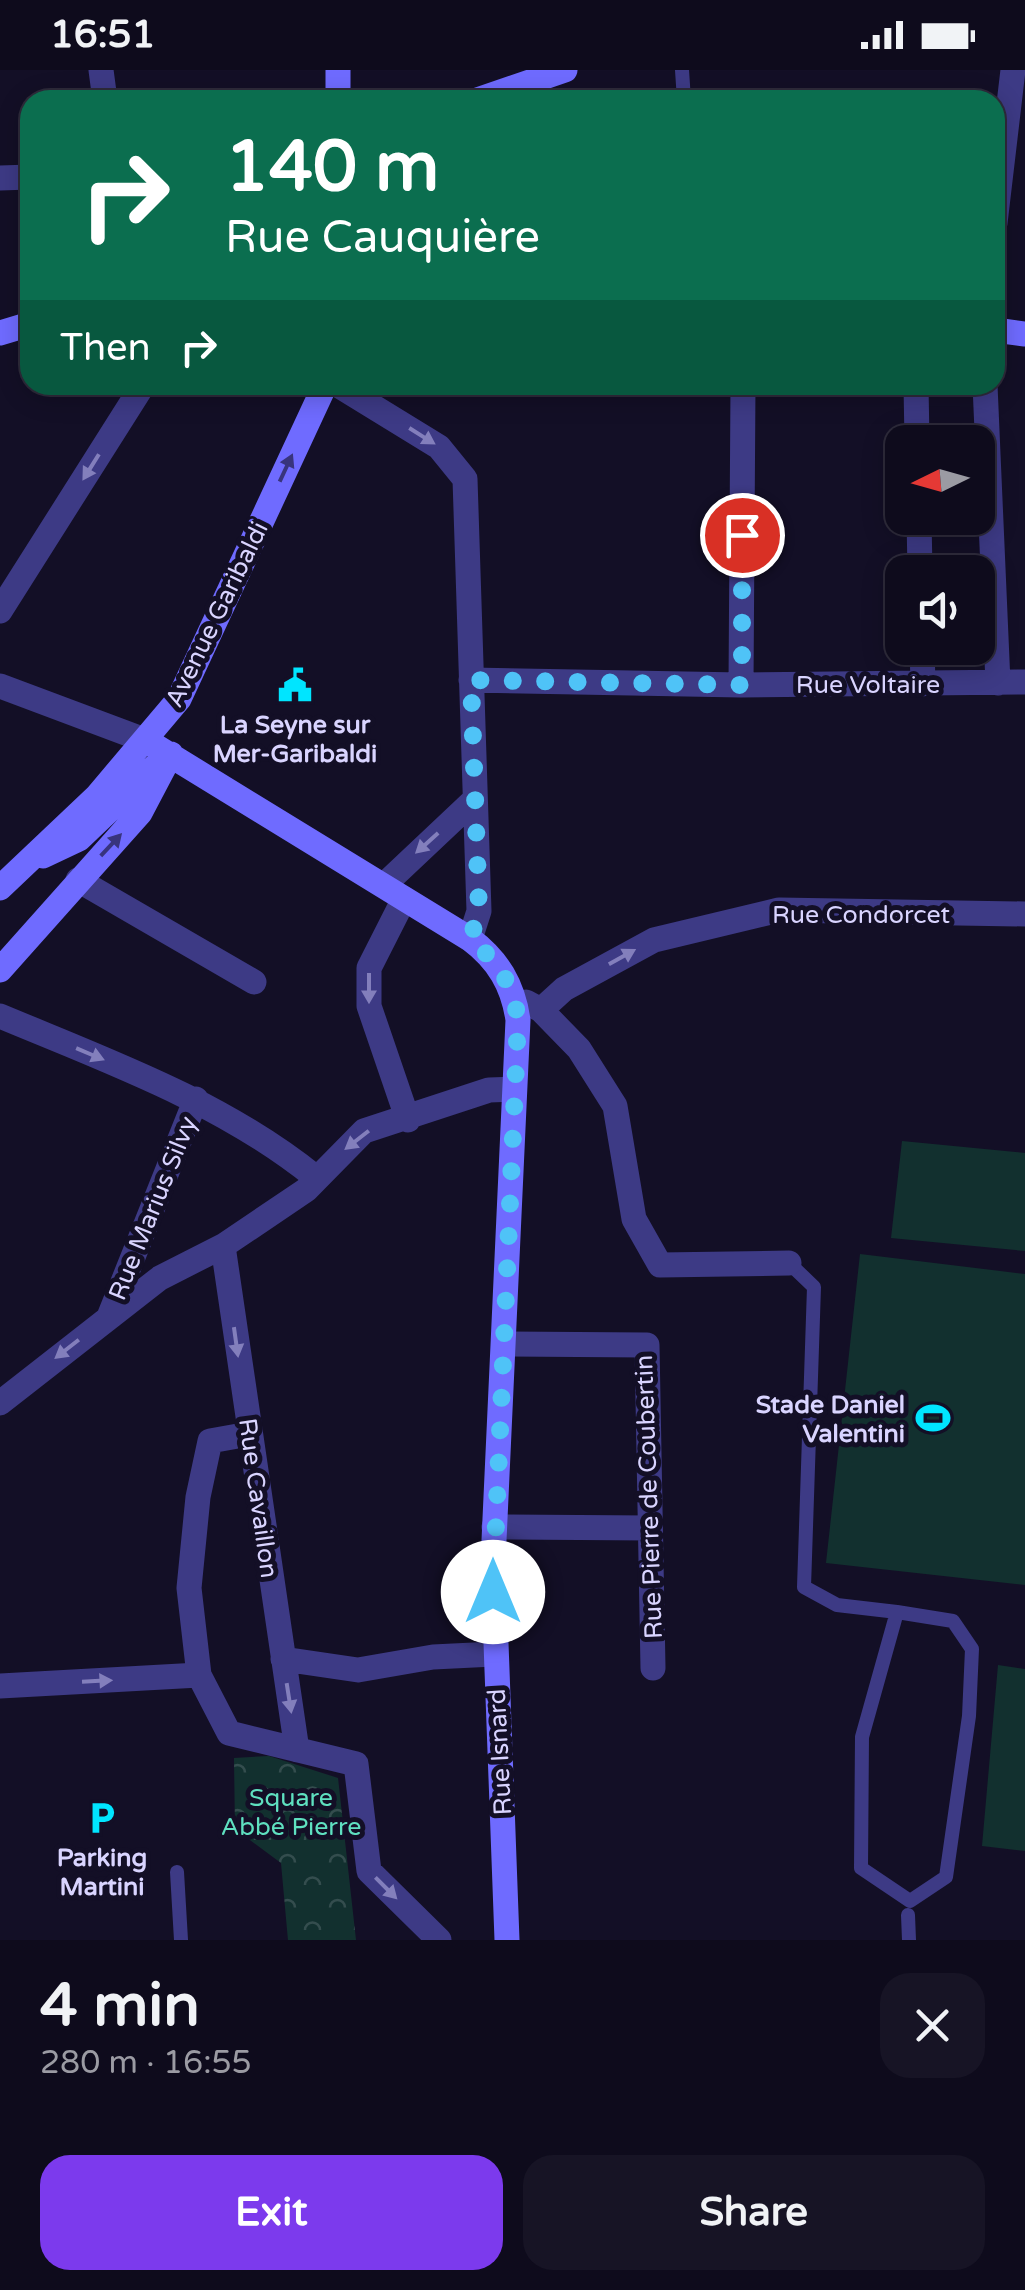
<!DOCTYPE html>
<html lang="en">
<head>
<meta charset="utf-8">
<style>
	:root { --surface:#0e0b1c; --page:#171425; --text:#f1f3f6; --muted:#9b9ba3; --line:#2e2b3b; --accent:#7c3aed }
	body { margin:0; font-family:"Varela Round",sans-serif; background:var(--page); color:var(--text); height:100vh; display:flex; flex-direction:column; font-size:38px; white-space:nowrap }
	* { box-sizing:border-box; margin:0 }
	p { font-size:32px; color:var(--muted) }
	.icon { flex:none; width:55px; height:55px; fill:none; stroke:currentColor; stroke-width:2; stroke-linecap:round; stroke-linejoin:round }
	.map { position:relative; height:1870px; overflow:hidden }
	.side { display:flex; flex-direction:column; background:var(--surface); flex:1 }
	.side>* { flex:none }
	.guide { position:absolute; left:20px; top:20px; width:985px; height:305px; border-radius:30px; box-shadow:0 5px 25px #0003,0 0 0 2px var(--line); background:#0b6e4f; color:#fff; overflow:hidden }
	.needle { width:65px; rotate:265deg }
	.buttons { position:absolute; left:885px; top:355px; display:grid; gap:20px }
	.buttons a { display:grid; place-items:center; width:110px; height:110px; border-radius:20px; background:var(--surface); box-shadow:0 5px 25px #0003,0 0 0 2px var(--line); font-size:50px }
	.pin { position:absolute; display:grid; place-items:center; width:85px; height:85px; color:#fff; margin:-42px; border:5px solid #fff; border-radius:50%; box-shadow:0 2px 10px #0007 }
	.me { position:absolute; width:110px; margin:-55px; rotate:0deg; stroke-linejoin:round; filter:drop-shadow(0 0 8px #0008) }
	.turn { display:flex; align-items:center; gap:35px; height:210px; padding:0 40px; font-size:45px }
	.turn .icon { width:130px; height:130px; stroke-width:2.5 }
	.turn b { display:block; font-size:70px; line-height:85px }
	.then { display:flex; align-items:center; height:95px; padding:0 40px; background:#0003; gap:20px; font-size:38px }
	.round { display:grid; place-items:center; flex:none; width:105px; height:105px; border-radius:30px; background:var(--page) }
	.summary { display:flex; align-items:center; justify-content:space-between; height:170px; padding:0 40px }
	h1 { font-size:60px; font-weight:700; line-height:75px }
	.primary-button { display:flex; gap:20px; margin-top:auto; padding:20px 40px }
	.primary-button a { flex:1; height:115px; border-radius:30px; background:var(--accent); color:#fff; font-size:40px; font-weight:700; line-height:115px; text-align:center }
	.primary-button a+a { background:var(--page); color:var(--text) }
	.status { display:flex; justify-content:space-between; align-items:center; height:70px; padding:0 50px; background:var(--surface); direction:ltr }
	.status svg { height:28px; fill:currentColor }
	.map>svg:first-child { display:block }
</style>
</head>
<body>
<div class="status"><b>16:51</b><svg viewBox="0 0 49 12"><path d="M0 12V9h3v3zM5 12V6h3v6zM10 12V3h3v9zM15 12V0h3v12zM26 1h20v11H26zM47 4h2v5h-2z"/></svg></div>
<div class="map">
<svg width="1025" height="1870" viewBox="0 0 1025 1870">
	<defs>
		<pattern id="forest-crowns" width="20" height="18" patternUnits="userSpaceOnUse" patternTransform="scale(2.5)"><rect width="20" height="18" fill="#12302f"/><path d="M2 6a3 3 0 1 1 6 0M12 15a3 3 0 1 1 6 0" fill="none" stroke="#344d4e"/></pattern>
	</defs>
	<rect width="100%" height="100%" fill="#130f26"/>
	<path fill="#12302f" d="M902,1071L1025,1083V1181L891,1168Z
		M860,1184L1025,1204V1515L826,1493Z
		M998,1595L1025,1599V1781L982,1776Z"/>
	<path fill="url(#forest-crowns)" d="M269,1686L338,1708L356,1870H288L281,1793L235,1759L234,1688Z"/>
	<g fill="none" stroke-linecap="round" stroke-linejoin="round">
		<path stroke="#3d3a85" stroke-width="14" d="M682,0L684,30
			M789,1193L814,1217L804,1517L837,1535L897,1542L862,1667L861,1798L910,1831L946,1807L969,1646L972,1579L953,1551L897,1542
			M177,1802L181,1870
			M908,1845L909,1870"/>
		<path stroke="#3d3a85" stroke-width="25" d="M101,0L105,30
			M0,108L30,107
			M995,153L1013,0
			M338,315L439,377L465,409L479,841L470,869
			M916,315L917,372
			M985,315L998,613
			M919,448L920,502
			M0,541L143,315
			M922,578L923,614
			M471,610L741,615L1025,612
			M741,615L743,315
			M0,616L147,671
			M78,810L254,912
			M384,815L472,732
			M404,829L369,898V936L408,1050
			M526,932L541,940L579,979L615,1036L634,1149L660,1195L789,1193
			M541,940L564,919L654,870L779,840L1025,844
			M0,946C110,992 222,1032 315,1107
			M223,1176L297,1680
			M109,1247L196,1029
			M504,1274L647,1275L653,1598
			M0,1333L160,1208L223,1176L306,1120L364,1061L489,1020L514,1019
			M494,1457L650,1458
			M283,1589L358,1600L433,1587L494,1584
			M199,1605L189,1518L198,1427L210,1371L249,1364
			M0,1616L199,1605L229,1663L356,1694L369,1801L439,1870"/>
		<path stroke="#6f6bff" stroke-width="25" d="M338,30V0
			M477,30L565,0
			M995,260L1025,264
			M0,263L30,254
			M147,671L470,869C498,890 513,915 518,950L493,1492L507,1870
			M43,786L79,769L166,686
			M0,818L97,726L179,629L325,315
			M0,900L140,743L171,684"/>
	</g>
	<defs><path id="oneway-solid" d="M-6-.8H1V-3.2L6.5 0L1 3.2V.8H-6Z" transform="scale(2.5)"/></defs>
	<g fill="#837fbc">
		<use href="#oneway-solid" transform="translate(422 366) rotate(32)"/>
		<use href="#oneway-solid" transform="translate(91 397) rotate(122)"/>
		<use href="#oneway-solid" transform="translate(427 773) rotate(138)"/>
		<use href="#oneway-solid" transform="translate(622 887) rotate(-29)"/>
		<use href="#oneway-solid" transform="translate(369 918) rotate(90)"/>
		<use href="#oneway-solid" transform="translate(90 984) rotate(23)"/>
		<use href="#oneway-solid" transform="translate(357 1070) rotate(142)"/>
		<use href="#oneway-solid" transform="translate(236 1272) rotate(82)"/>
		<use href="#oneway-solid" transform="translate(67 1279) rotate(142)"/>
		<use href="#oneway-solid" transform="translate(97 1611) rotate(-3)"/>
		<use href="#oneway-solid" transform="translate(289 1628) rotate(81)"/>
		<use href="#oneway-solid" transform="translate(386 1818) rotate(45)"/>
	</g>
	<g fill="#38347d">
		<use href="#oneway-solid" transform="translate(286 398) rotate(-65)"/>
		<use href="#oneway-solid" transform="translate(111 775) rotate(-47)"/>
	</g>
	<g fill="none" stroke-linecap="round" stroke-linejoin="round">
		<path stroke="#4fc3f7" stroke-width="18" stroke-dasharray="0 32.4" d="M493,1522L518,950C513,915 498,890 470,870L479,841L471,610L742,615V465"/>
	</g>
	<defs>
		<g id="civic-bare" transform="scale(2.7)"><path d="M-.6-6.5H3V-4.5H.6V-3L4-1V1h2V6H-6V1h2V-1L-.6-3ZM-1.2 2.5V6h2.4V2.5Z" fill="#00e5ff" stroke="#130f26" stroke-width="2.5" paint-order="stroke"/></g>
		<g id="stadium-bare" transform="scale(2.7)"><path d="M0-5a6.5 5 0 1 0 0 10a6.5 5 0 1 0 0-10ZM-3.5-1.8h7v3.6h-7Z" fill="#00e5ff" stroke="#130f26" stroke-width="2.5" paint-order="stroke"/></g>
		<g id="parking-bare" transform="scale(2.7)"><path d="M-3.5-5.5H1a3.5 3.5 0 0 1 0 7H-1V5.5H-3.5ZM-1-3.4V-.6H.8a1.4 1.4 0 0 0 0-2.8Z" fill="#00e5ff" stroke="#130f26" stroke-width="2.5" paint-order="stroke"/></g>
	</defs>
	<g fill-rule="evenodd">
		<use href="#civic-bare" x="295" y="615"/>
		<use href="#stadium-bare" x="933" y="1348"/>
		<use href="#parking-bare" x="102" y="1748"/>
	</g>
	<g text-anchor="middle" stroke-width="10" stroke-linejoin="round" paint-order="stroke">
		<g font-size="25" fill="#d9d4ff" stroke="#130f26">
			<text transform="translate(216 544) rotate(-64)" y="9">Avenue Garibaldi</text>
			<text x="868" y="623">Rue Voltaire</text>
			<text x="861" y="853">Rue Condorcet</text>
			<text transform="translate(152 1138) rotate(-68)" y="9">Rue Marius Silvy</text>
			<text transform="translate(648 1427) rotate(-92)" y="9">Rue Pierre de Coubertin</text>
			<text transform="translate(259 1428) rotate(82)" y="9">Rue Cavaillon</text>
			<text transform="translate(499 1682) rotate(-93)" y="9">Rue Isnard</text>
		</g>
		<g font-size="25" font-weight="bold" fill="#d9d4ff" stroke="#130f26">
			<text x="295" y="663">La Seyne sur<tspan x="295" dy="29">Mer-Garibaldi</tspan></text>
			<text x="905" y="1343" text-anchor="end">Stade Daniel<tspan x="905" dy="29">Valentini</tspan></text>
			<text x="102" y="1796">Parking<tspan x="102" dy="29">Martini</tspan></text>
		</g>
		<g font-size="25" fill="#5fe0c0" stroke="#130f26">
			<text x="291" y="1736">Square<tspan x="291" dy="29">Abbé Pierre</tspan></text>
		</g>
	</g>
</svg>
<div class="buttons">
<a><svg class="needle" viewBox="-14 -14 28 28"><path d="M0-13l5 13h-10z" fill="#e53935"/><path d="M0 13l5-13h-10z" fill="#9b9ba3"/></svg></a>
<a><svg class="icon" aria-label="sound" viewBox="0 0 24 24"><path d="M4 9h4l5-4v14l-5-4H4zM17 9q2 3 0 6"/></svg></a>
</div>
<div class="pin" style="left:742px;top:465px;background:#d93025"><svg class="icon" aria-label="arrive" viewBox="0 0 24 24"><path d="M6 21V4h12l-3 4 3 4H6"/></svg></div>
<svg class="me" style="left:493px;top:1522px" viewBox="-20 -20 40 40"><circle r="19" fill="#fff"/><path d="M0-13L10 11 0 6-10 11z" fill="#4fc3f7"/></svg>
<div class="guide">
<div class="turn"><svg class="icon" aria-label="right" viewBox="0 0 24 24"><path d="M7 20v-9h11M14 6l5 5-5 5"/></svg><div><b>140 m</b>Rue Cauquière</div></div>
<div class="then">Then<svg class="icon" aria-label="right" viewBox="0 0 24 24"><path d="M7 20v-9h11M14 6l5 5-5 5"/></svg></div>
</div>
</div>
<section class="side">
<div class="summary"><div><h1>4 min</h1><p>280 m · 16:55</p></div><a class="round"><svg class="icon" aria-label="close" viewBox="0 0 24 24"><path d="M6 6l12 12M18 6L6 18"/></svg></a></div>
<div class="primary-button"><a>Exit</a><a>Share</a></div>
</section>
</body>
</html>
